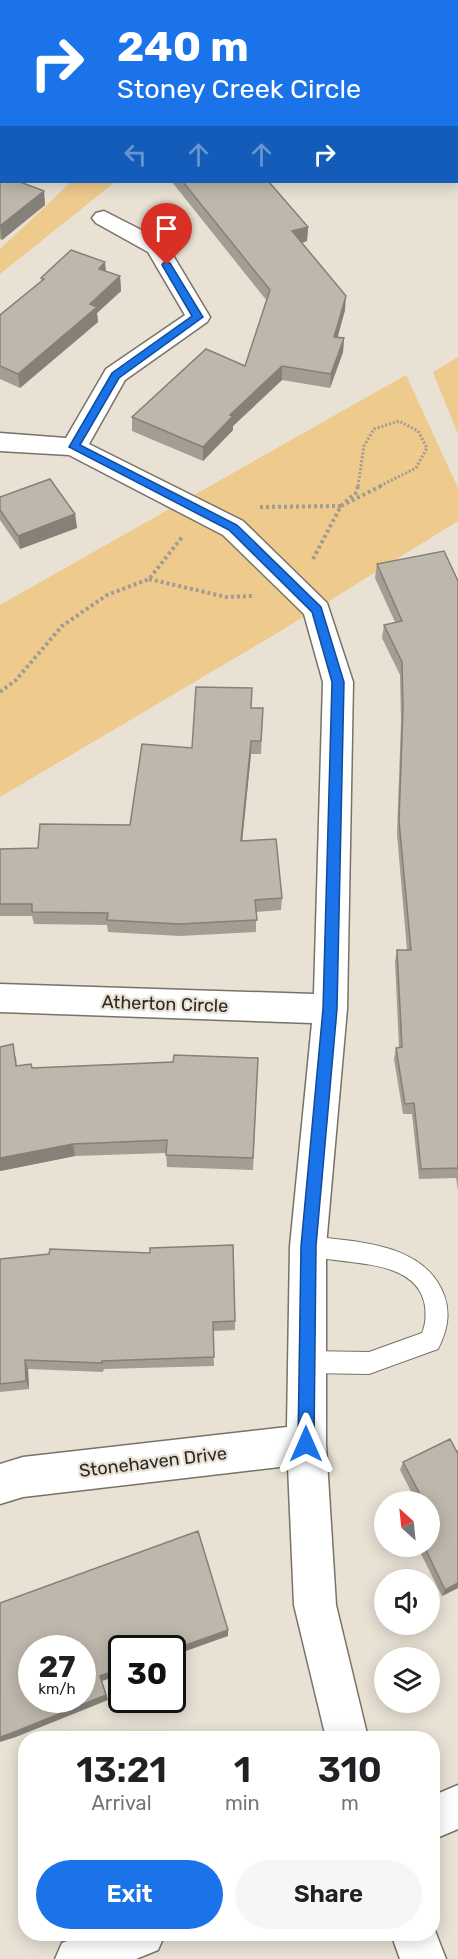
<!DOCTYPE html>
<html lang="en">
<head>
<meta charset="utf-8">
<style>
	:root { --surface:#fff; --page:#f6f6f6; --text:#202124; --muted:#757577; --accent:#1a73e8 }
	body { margin:0; font-family:Rubik,sans-serif; background:var(--page); color:var(--text); height:100vh; display:flex; flex-direction:column; font-size:22px; white-space:nowrap }
	* { box-sizing:border-box; margin:0 }
	p { font-size:20px; color:var(--muted) }
	.icon { flex:none; width:33px; height:33px; fill:none; stroke:currentColor; stroke-width:2; stroke-linecap:round; stroke-linejoin:round }
	.map { position:relative; flex:1; overflow:hidden }
	.side { position:absolute; left:18px; top:1731px; width:422px; height:210px; display:flex; flex-direction:column; background:var(--surface); border-radius:24px; box-shadow:0 3px 15px #0003 }
	.side>* { flex:none }
	.top-card { position:absolute; left:0px; top:0px; width:459px; height:183px; box-shadow:0 3px 15px #0003; background:#1a73e8; color:#fff; overflow:hidden }
	.needle { width:39px; rotate:333deg }
	.tools { position:absolute; left:374px; top:1491px; display:grid; gap:12px }
	.tools a { display:grid; place-items:center; width:66px; height:66px; border-radius:50%; background:var(--surface); box-shadow:0 3px 15px #0003; font-size:30px }
	.speed { position:absolute; left:18px; top:1635px; display:flex; gap:12px; font-size:30px; font-weight:700; text-align:center }
	.speed>* { display:grid; place-content:center; width:78px; height:78px; border-radius:50%; background:var(--surface); box-shadow:0 3px 15px #0003; line-height:1 }
	.speed small { font-size:15px; font-weight:400 }
	.speed .limit { border:3px solid #111; border-radius:9px; background:#fff; color:#111 }
	.pin { position:absolute; display:grid; place-items:center; width:51px; height:51px; color:#fff; margin:-62px -26px; border-radius:50% 50% 50% 0; rotate:-45deg; box-shadow:0 0 6px #0007 }
	.pin .icon { rotate:45deg }
	.me { position:absolute; width:66px; margin:-33px; rotate:0deg; stroke-linejoin:round; filter:drop-shadow(0 0 4px #0008) }
	.turn { display:flex; align-items:center; gap:21px; height:126px; padding:0 18px; font-size:27px }
	.turn .icon { width:78px; height:78px; stroke-width:2.5 }
	.turn b { display:block; font-size:42px; line-height:51px }
	.lanes { display:flex; align-items:center; height:57px; padding:0 18px; background:#0003; justify-content:center; gap:30px; direction:ltr }
	.lanes .off { opacity:.35 }
	.eta { display:flex; justify-content:space-evenly; align-items:center; height:102px; text-align:center }
	.eta b { font-size:36px; font-weight:600; line-height:42px }
	.primary-button { display:flex; gap:12px; margin-top:auto; padding:12px 18px }
	.primary-button a { flex:1; height:69px; border-radius:36px; background:var(--accent); color:#fff; font-size:24px; font-weight:600; line-height:69px; text-align:center }
	.primary-button a+a { background:var(--page); color:var(--text) }
	.map>svg:first-child { display:block }
</style>
</head>
<body>
<div class="map">
<svg width="458" height="1959" viewBox="0 0 458 1959">
	<rect width="100%" height="100%" fill="#e8e1d4"/>
	<path fill="#eeca8c" d="M71,182H115L0,274V249Z
		M458,357V434L433,372Z
		M406,375L458,488V521L279,632L0,797V605Z"/>
	<g fill="none" stroke-linecap="round" stroke-linejoin="round">
		<g stroke="#787267" stroke-width="2">
			<path id="lane" d="M308,1236C356,1242 424,1242 444,1295C451,1314 447,1331 438,1349L369,1374L306,1373L298,1370L295,1362L298,1354L306,1351L369,1352L422,1333C426,1324 426,1315 425,1306C417,1254 336,1267 300,1253L297,1246L300,1239Z"/>
		</g>
		<g stroke="#787267" stroke-width="3">
			<path id="street" d="M4,0H29L30,2H5Z
				M64,0H86L63,2Z
				M104,211L165,242L210,317L207,322L125,380L89,444L243,521L327,603L353,682L347,1009L326,1246V1444L336,1605L368,1738H326L294,1605L288,1466L23,1497L0,1504V1464L23,1457L287,1427L290,1246L312,1023L0,1012V984L314,994L323,682L304,614L223,535L69,455L0,451V433L66,438L106,369L185,315L148,252L96,223L92,218L96,213Z
				M432,1923L446,1959H400L391,1934H432Z"/>
		</g>
		<g stroke="#787267" stroke-width="3">
			<path id="secondary" d="M458,1785V1829L432,1840V1796Z
				M85,1934H165L158,1950L136,1959H55L62,1943Z"/>
		</g>
		<path stroke="#a19c92" stroke-width="3" stroke-dasharray="2 2" stroke-linecap="butt" d="M358,486L364,446L374,429L399,421L418,431L427,448L416,468L380,486"/>
		<path stroke="#a19c92" stroke-width="4" stroke-dasharray="3 3" stroke-linecap="butt" d="M341,506L357,492L358,485
			M341,506L383,485
			M260,507L341,506
			M313,559L341,506
			M149,579L226,597L255,596
			M0,692L16,680L62,626L107,595L149,579L183,536"/>
		<use href="#lane" fill="#fff" fill-rule="evenodd"/>
		<use href="#street" fill="#fff" fill-rule="evenodd"/>
		<use href="#secondary" fill="#fff" fill-rule="evenodd"/>
	</g>
	<path fill="#a39d93" d="M0,27H2V78H0Z
		M0,174L44,191L45,205L2,240L0,239Z
		M172,182H269L308,227L307,241L302,243L345,310L337,337L344,338L343,352L330,388L282,380L233,426V430L203,461L132,431V417L245,366L267,301Z
		M105,262L106,271L120,276L121,291L97,313L98,322L20,388L0,379V315L41,282V278Z
		M0,497L75,514L77,528L20,549L0,520Z
		M377,564L458,581V1190L456,1178L419,1179L412,1114H403L394,1059L396,1048L399,1047L395,961L397,950H407L397,834L401,721L400,675L382,638L384,625L395,622L375,578Z
		M251,708H263L261,754H251L242,841L282,898L281,910L256,912V932L180,936L108,932L107,925L34,924L32,916H0V849L38,848L130,825L192,748Z
		M0,1047L16,1057L17,1066L32,1068L258,1058L253,1170L167,1167L166,1153L75,1156L0,1171Z
		M0,1259L235,1321V1330L213,1331L214,1366L104,1369L103,1372L28,1369L29,1389L0,1392Z
		M450,1439L458,1588L442,1596L417,1546H429L416,1501L400,1470L403,1462Z"/>
	<path fill="#858078" d="M44,191L45,205L2,240L0,226Z
		M308,227L307,241L292,246V231Z
		M105,262L106,277L99,269Z
		M120,276L121,291L97,313L98,322L20,388L18,374Z
		M346,296L345,310L334,351V337Z
		M344,338L343,352L330,388L331,374Z
		M282,366V380L233,426V430L203,461V447L230,415Z
		M75,514L77,528L20,549L18,536Z
		M251,741V754L241,853V841Z
		M73,1144L75,1156L0,1171V1158Z
		M25,1360L28,1369L29,1389L26,1381Z
		M458,1583V1588L442,1596L445,1590Z
		M228,1630V1636L172,1656V1650Z
		M122,1668V1674L102,1681L108,1700L16,1737L0,1742V1737L100,1676Z"/>
	<path fill="#beb7ab" stroke="#858078" stroke-width="1.5" fill-rule="evenodd" d="M135,0H209L208,2H133Z
		M0,27H2V64H0Z
		M0,174H2V182H20L44,191L0,226Z
		M183,182H269L308,227L292,231L346,296L334,337L344,338L331,374L282,366L230,415L233,416L203,447L132,417L206,349L245,366L270,290Z
		M71,250L105,262L99,269L120,276L90,304L97,307L18,374L0,366V315L44,279L41,278Z
		M50,479L75,514L18,536L0,510V497Z
		M444,551L458,581V1168L421,1169L414,1103L405,1104L396,1048L402,1047L397,950H411L399,821L403,708L402,662L384,625L402,621L377,564Z
		M196,687L252,688L251,708H263L261,741H251L241,841L276,839L282,898L255,900L257,920L179,924L107,920L108,913L32,912V904H0V849L38,848L40,824L130,825L142,744L192,748Z
		M13,1044L16,1066L31,1064L32,1068L173,1062L174,1055L258,1058L253,1158L166,1155L167,1140L73,1144L0,1158V1047Z
		M233,1245L235,1321L213,1322L214,1357L102,1361V1363L25,1360L26,1381L0,1384V1259L49,1254L50,1249L150,1253V1248Z
		M450,1439L457,1452L458,1451V1583L445,1590L424,1546H429V1502H414L422,1498L403,1462Z
		M198,1531L228,1630L172,1650V1648H122V1668L100,1676L106,1695L12,1733L0,1737V1603ZM32,1648H82V1700H32Z"/>
	<path fill="#1a73e8" stroke="#114b97" stroke-width="1.5" d="M163,263H170L203,317L119,378L80,445L237,525L321,607L344,682L337,1009L316,1246L314,1444L312,1450L306,1452L300,1450L298,1444L301,1246L323,1009L332,682L312,612L229,530L69,447L112,373L192,316L162,265Z"/>
	<g text-anchor="middle" stroke-width="4.5" stroke-linejoin="round" paint-order="stroke">
		<g font-size="18" fill="#2c2925" stroke="#e8e1d4">
			<text transform="translate(165 1004) rotate(2)" y="6">Atherton Circle</text>
			<text transform="translate(153 1462) rotate(-7)" y="6">Stonehaven Drive</text>
		</g>
	</g>
</svg>
<div class="tools">
<a><svg class="needle" viewBox="-14 -14 28 28"><path d="M0-13l5 13h-10z" fill="#e53935"/><path d="M0 13l5-13h-10z" fill="#757577"/></svg></a>
<a><svg class="icon" aria-label="sound" viewBox="0 0 24 24"><path d="M4 9h4l5-4v14l-5-4H4zM17 9q2 3 0 6"/></svg></a>
<a><svg class="icon" aria-label="layers" viewBox="0 0 24 24"><path d="M12 4l9 5-9 5-9-5zM3 14l9 5 9-5"/></svg></a>
</div>
<div class="speed"><div>27<small>km/h</small></div><div class="limit">30</div></div>
<div class="pin" style="left:167px;top:265px;background:#d93025"><svg class="icon" aria-label="arrive" viewBox="0 0 24 24"><path d="M6 21V4h12l-3 4 3 4H6"/></svg></div>
<svg class="me" style="left:306px;top:1444px" viewBox="-20 -20 40 40"><path d="M0-17L14 15 0 8-14 15z" fill="#1a73e8" stroke="#fff" stroke-width="4"/></svg>
<div class="top-card">
<div class="turn"><svg class="icon" aria-label="right" viewBox="0 0 24 24"><path d="M7 20v-9h11M14 6l5 5-5 5"/></svg><div><b>240 m</b>Stoney Creek Circle</div></div>
<div class="lanes"><svg class="icon off" aria-label="left" viewBox="0 0 24 24"><path d="M17 20v-9H6M10 6l-5 5 5 5"/></svg><svg class="icon off" aria-label="ahead" viewBox="0 0 24 24"><path d="M12 20V5M6 11l6-6 6 6"/></svg><svg class="icon off" aria-label="ahead" viewBox="0 0 24 24"><path d="M12 20V5M6 11l6-6 6 6"/></svg><svg class="icon" aria-label="right" viewBox="0 0 24 24"><path d="M7 20v-9h11M14 6l5 5-5 5"/></svg></div>
</div>
<section class="side">
<div class="eta">
<div><b>13:21</b><p>Arrival</p></div>
<div><b>1</b><p>min</p></div>
<div><b>310</b><p>m</p></div>
</div>
<div class="primary-button"><a>Exit</a><a>Share</a></div>
</section>
</div>
</body>
</html>
